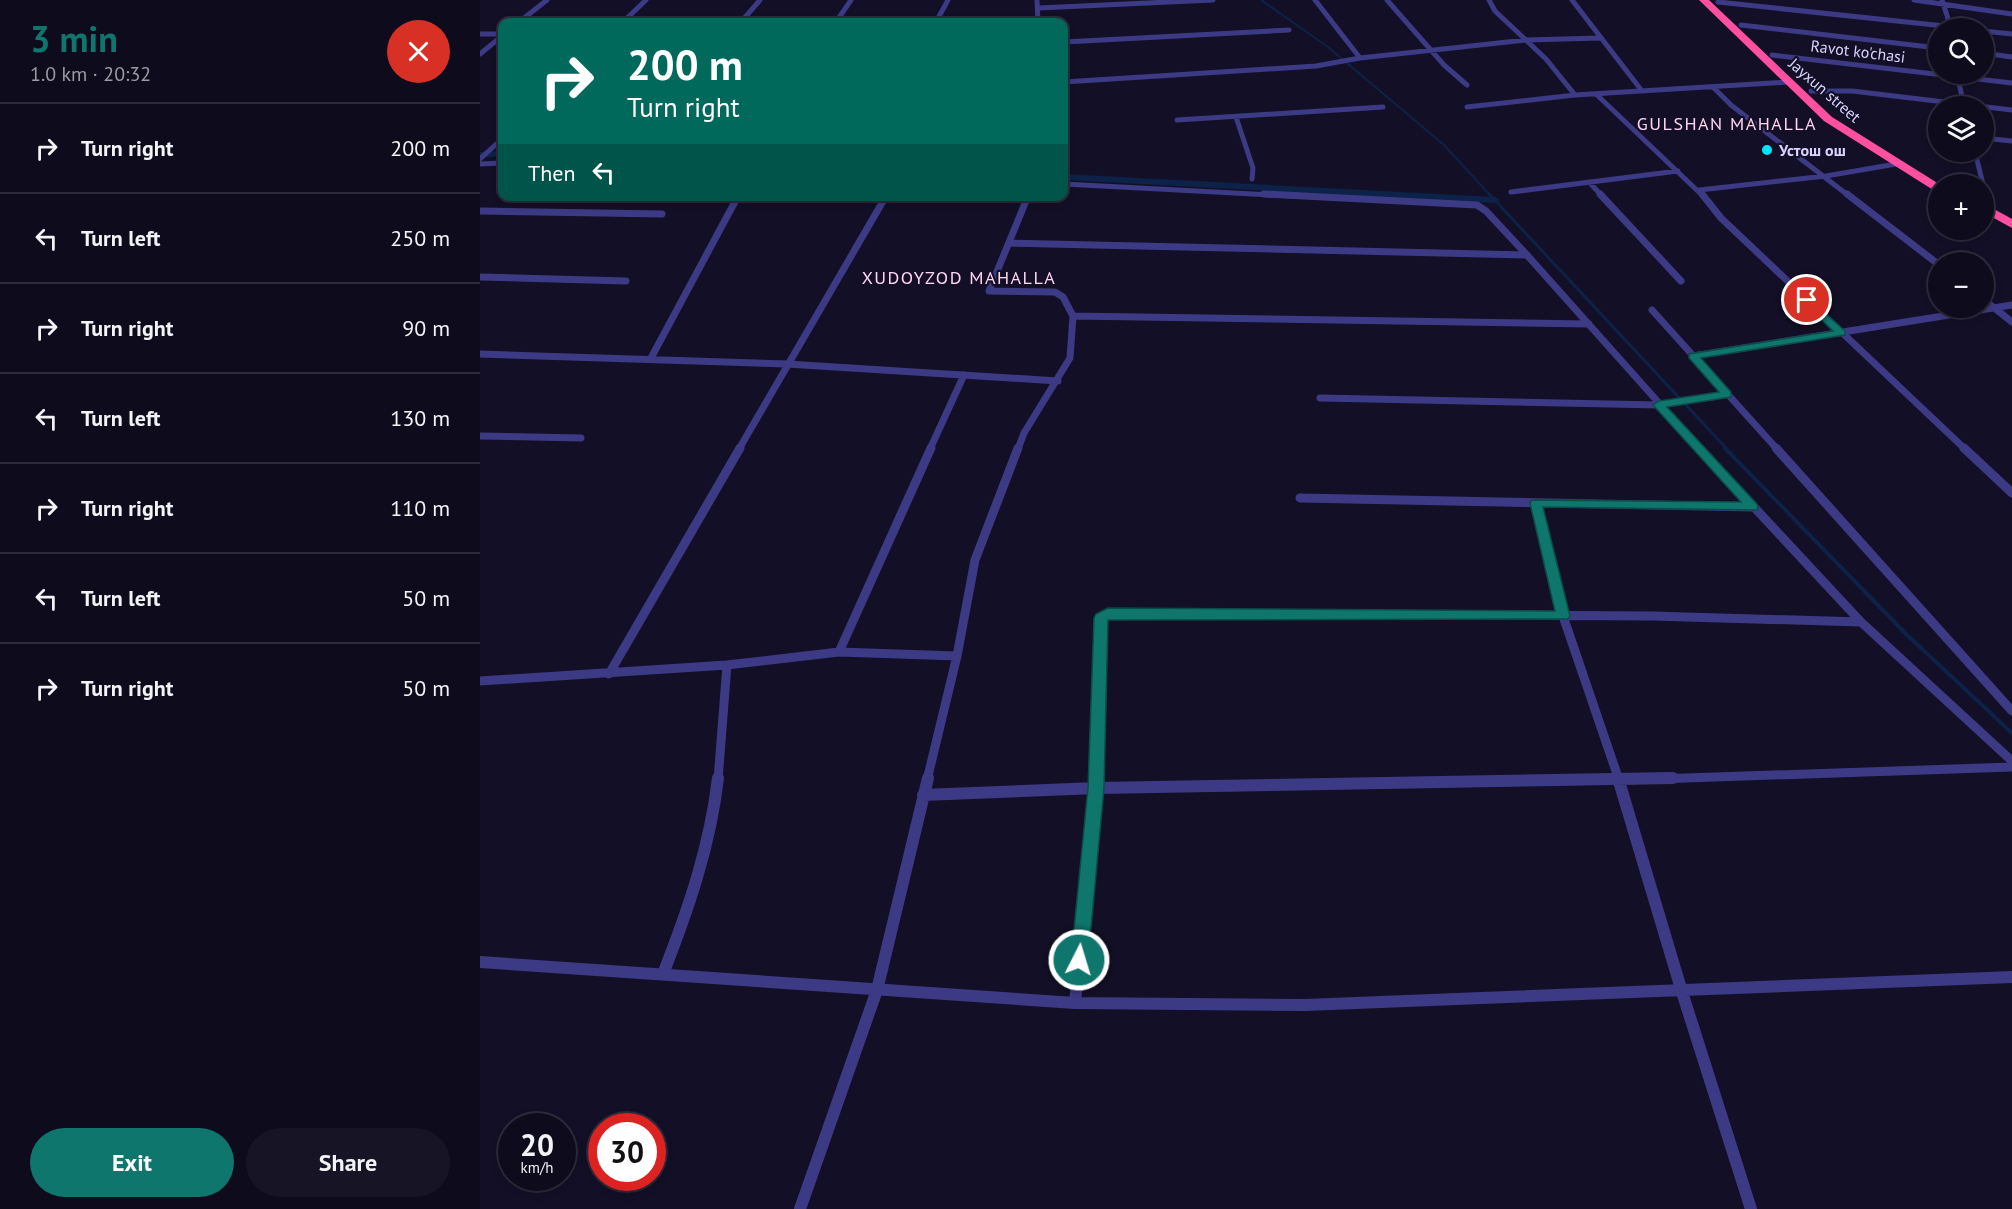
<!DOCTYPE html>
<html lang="en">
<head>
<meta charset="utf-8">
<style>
	:root { --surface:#0e0b1c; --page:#171425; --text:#f1f3f6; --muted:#9b9ba3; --line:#2e2b3b; --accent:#0f766e }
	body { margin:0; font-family:"PT Sans",sans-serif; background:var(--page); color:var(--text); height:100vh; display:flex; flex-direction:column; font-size:22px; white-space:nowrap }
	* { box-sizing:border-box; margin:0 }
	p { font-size:20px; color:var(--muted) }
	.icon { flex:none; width:33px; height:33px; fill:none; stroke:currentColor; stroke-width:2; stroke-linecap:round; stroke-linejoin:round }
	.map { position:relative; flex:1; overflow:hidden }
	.drawer { display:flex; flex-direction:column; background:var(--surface); width:480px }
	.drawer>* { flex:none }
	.banner { position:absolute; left:18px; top:18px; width:570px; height:183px; border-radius:12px; box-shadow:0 3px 9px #0003,0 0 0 2px var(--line); background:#00695c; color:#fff; overflow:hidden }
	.tools { position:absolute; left:1448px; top:18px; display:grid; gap:12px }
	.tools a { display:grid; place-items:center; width:66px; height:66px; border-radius:50%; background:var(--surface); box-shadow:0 3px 9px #0003,0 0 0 2px var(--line); font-size:30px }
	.speed { position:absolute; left:18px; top:1113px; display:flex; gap:12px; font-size:30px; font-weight:700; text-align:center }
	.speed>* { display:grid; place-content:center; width:78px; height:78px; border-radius:50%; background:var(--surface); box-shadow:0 3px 9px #0003,0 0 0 2px var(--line); line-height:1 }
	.speed small { font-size:15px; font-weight:400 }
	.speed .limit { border:9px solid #d22; background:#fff; color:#111 }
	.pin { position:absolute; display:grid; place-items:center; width:51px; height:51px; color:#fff; margin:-26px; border:3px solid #fff; border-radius:50%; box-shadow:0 2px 6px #0007 }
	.me { position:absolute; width:66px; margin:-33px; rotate:5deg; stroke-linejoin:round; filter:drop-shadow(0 0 4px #0008) }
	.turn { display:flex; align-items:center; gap:21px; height:126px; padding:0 30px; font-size:27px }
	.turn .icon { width:78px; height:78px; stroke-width:2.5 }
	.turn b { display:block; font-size:42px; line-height:51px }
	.then { display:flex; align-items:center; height:57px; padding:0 30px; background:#0003; gap:12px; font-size:22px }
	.round { display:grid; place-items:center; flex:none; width:63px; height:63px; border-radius:32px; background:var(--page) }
	.overview { display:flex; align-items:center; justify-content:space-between; height:102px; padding:0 30px }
	h1 { font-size:36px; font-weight:700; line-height:45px; color:var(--accent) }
	.action { display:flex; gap:12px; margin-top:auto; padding:12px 30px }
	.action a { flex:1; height:69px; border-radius:36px; background:var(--accent); color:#fff; font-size:24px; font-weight:700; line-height:69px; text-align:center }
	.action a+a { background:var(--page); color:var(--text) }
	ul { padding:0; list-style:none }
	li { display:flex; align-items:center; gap:18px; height:90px; padding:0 30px; border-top:2px solid var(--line) }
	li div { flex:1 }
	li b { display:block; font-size:22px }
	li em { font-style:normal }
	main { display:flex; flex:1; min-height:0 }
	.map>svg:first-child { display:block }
</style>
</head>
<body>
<main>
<section class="drawer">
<div class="overview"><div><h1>3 min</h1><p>1.0 km · 20:32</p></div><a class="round" style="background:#d93025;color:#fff"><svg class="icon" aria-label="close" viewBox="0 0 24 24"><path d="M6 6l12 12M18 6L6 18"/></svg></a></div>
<ul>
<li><svg class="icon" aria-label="right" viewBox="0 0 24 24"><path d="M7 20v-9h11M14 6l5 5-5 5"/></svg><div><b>Turn right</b></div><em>200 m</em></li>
<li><svg class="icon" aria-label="left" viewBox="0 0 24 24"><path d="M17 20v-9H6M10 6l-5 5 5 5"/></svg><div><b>Turn left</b></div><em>250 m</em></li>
<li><svg class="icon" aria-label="right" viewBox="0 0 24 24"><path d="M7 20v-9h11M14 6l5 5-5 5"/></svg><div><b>Turn right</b></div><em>90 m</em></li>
<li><svg class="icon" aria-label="left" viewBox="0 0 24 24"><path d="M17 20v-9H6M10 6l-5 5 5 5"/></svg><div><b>Turn left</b></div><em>130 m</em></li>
<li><svg class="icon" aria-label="right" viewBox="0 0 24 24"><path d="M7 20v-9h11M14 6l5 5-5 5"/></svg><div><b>Turn right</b></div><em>110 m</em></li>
<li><svg class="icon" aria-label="left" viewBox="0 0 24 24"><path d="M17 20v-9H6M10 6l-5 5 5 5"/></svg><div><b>Turn left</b></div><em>50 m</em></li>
<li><svg class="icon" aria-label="right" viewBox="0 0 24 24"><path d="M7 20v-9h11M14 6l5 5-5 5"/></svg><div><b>Turn right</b></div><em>50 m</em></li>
</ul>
<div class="action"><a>Exit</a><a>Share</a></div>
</section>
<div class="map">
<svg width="1532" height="1209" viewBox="0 0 1532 1209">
	<rect width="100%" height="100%" fill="#130f26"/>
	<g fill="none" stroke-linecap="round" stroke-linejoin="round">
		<path stroke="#0c2248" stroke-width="2" d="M781,0L848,47L964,145L1011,196"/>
		<path stroke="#0c2248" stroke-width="3" d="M1009,194L1247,449"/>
		<path stroke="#0c2248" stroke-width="4" d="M1245,448L1426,634L1532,733"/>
		<path fill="#0c2248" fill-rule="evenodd" d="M22,151V156L0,158V152Z
			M584,174L1015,197L1020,200L1015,203L584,180Z"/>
		<path stroke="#3d3a85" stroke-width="5" d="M557,0L558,22
			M835,0L880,58
			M907,0L964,65L987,85
			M1009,0L1015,11L1066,59L1095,95
			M1092,0L1162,91
			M1434,0L1532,14
			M1462,0L1471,28
			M1238,2L1483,28
			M558,8L733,0
			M39,22L67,0
			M143,22L166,0
			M261,22L280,0
			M356,22L371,0
			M456,22L468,0
			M1261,25L1458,48
			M1503,31L1532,34
			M0,34H22
			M584,42L809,30
			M1503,53L1532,57
			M0,54L22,36
			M1292,55L1532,83
			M1477,74L1484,106
			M584,82L836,66L880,58L1046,40L1120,38
			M1233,87L1251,105L1369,196
			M1331,91H1372L1532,110
			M1116,94L1223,196
			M987,107L1095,95L1309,82
			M756,117L773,168L772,179
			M697,120L903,107
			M1503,138L1532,141
			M1495,152L1503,184
			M0,159L22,139
			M0,164L22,163
			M1109,182L1122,196
			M584,184L813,196
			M1219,190L1346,176L1416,164
			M1031,192L1198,171"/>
		<path stroke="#3d3a85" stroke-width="7" d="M784,194L997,205L1006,211L1047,255L1220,449
			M1120,194L1201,281
			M1222,194L1241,218L1485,449
			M1367,194L1458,264
			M0,211L182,214
			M529,243L1047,255
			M0,277L146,281
			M1503,299L1532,322
			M1172,310L1297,449
			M593,316L1109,324
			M0,354L307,364L578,381
			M1213,356L1532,305
			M171,358L258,196
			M840,398L1179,405L1247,394
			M0,436L101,438
			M259,449L406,196
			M450,449L484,375
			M538,449L544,433L590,358L593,316L583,297L575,292L509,291L548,196"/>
		<path stroke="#3d3a85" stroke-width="9" d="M1219,448L1381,622L1532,761
			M1296,448L1532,711
			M1484,448L1532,493
			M820,498L1272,507
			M1056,503L1083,616L1139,780
			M359,652L451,448
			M129,674L260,448
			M0,681L247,665L359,652L477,656
			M238,780L247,665
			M447,780L477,656L495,560L538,448
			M616,780L621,618L628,613L1172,616L1381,622
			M1148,780L1532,767"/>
		<path stroke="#3d3a85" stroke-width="12" d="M1138,778L1202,992L1271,1209
			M443,795L616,788L1193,778
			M0,962L595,1003L825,1005L1532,977
			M183,974C208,910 230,847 238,778
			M595,1003L616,778
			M320,1209L397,990L448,778"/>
		<path fill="#ff4fa3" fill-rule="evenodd" d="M1219,0H1229L1352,117L1459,184L1458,193L1344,121Z
			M1503,203L1532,219V228L1503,212Z"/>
	</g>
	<path fill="#0f766e" stroke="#0a4d48" stroke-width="1.5" d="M1327,297L1365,331V335L1221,358L1251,392V397L1187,407L1277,504L1278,507L1277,510L1063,507L1090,616L1088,619L628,620L624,788L608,960L606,965L599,968L593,965L591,960L608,788L614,618L616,614L628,608L1075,611L1050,503L1052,500L1261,502L1173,405L1179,401L1239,392L1209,358V354L1353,331L1323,302V298Z"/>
	<circle fill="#00e5ff" stroke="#130f26" stroke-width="2" cx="1287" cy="150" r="6"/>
	<g text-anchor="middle" stroke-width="4.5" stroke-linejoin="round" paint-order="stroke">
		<g font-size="16" fill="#d9d4ff" stroke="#130f26">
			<text transform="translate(1378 51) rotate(7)" y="6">Ravot ko'chasi</text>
			<text transform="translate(1345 90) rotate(41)" y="6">Jayxun street</text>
		</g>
		<g font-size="16" font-weight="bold" fill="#d9d4ff" stroke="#130f26" text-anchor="start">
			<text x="1299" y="156">Устош ош</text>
		</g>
		<g font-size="18" letter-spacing="1.5" fill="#ffd6f0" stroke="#130f26">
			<text x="1247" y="130">GULSHAN MAHALLA</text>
			<text x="479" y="284">XUDOYZOD MAHALLA</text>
		</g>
	</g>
</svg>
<div class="tools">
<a><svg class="icon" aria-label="search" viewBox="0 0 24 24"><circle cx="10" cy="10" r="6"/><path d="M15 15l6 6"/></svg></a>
<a><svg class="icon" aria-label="layers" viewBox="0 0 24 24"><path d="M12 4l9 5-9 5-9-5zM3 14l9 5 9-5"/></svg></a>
<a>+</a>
<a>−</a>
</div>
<div class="speed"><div>20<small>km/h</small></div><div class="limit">30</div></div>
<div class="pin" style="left:1327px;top:300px;background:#d93025"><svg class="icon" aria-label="arrive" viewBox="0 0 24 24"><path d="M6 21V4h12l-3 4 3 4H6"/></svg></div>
<svg class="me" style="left:599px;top:960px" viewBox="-20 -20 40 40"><circle r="17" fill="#0f766e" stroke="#fff" stroke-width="3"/><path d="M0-11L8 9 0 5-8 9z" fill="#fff"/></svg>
<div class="banner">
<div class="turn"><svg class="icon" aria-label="right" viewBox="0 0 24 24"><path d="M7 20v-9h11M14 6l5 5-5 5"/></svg><div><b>200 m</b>Turn right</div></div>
<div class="then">Then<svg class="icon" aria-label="left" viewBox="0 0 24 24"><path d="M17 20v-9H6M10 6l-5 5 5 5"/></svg></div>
</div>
</div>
</main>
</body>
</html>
